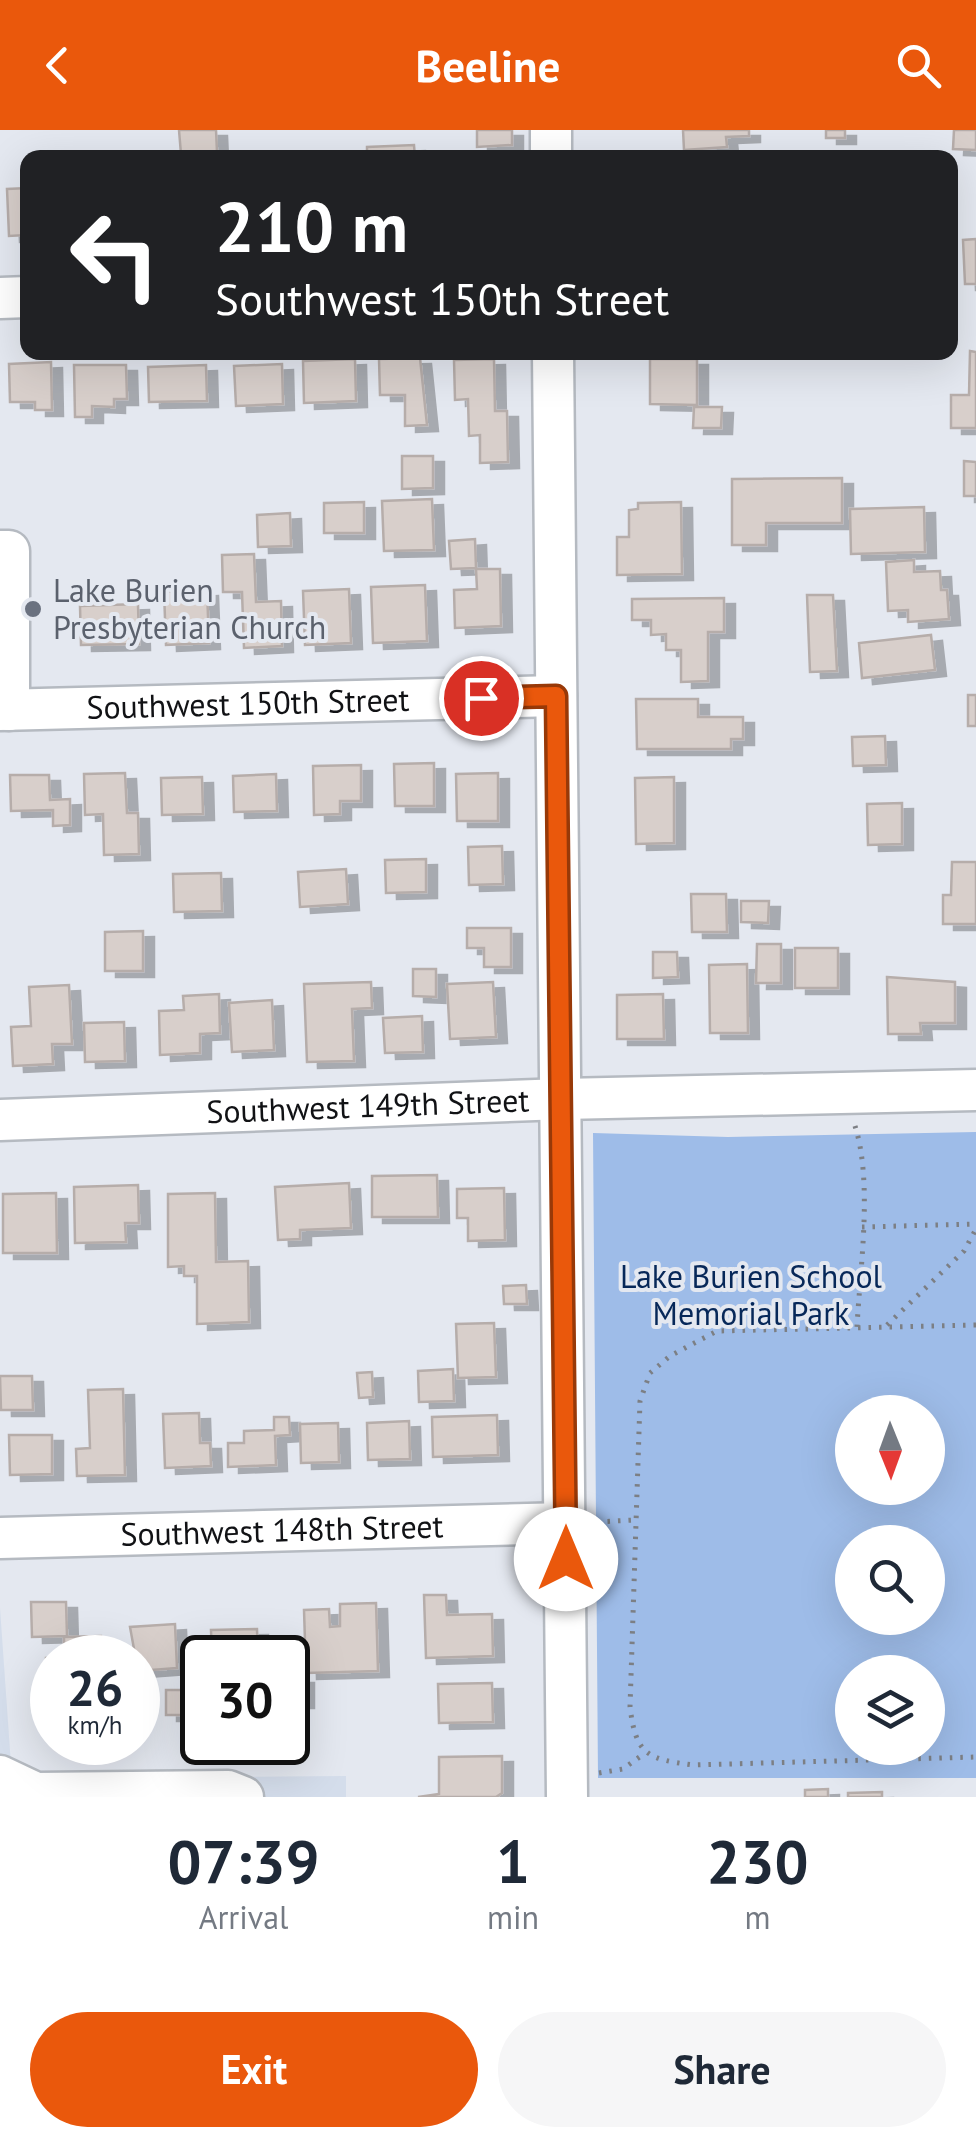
<!DOCTYPE html>
<html lang="en">
<head>
<meta charset="utf-8">
<style>
	:root { --surface:#fff; --page:#f6f6f7; --text:#1f2937; --muted:#747a83; --accent:#ea580c }
	body { margin:0; font-family:"PT Sans",sans-serif; background:var(--page); color:var(--text); height:100vh; display:flex; flex-direction:column; font-size:38px; white-space:nowrap }
	* { box-sizing:border-box; margin:0 }
	p { font-size:32px; color:var(--muted) }
	.icon { flex:none; width:55px; height:55px; fill:none; stroke:currentColor; stroke-width:2; stroke-linecap:round; stroke-linejoin:round }
	.map { position:relative; height:1667px; overflow:hidden }
	.panel { display:flex; flex-direction:column; background:var(--surface); flex:1 }
	.panel>* { flex:none }
	.top-card { position:absolute; left:20px; top:20px; width:938px; height:210px; border-radius:20px; box-shadow:0 10px 40px #0002; background:#202124; color:#fff; overflow:hidden }
	.needle { width:65px; rotate:179deg }
	.buttons { position:absolute; left:835px; top:1265px; display:grid; gap:20px }
	.buttons a { display:grid; place-items:center; width:110px; height:110px; border-radius:50%; background:var(--surface); box-shadow:0 10px 40px #0002; font-size:50px }
	.speed { position:absolute; left:30px; top:1505px; display:flex; gap:20px; font-size:50px; font-weight:700; text-align:center }
	.speed>* { display:grid; place-content:center; width:130px; height:130px; border-radius:50%; background:var(--surface); box-shadow:0 10px 40px #0002; line-height:1 }
	.speed small { font-size:25px; font-weight:400 }
	.speed .limit { border:5px solid #111; border-radius:15px; background:#fff; color:#111 }
	.pin { position:absolute; display:grid; place-items:center; width:85px; height:85px; color:#fff; margin:-42px; border:5px solid #fff; border-radius:50%; box-shadow:0 2px 10px #0007 }
	.me { position:absolute; width:110px; margin:-55px; rotate:0deg; stroke-linejoin:round; filter:drop-shadow(0 0 8px #0008) }
	.turn { display:flex; align-items:center; gap:35px; height:210px; padding:0 30px; font-size:45px }
	.turn .icon { width:130px; height:130px; stroke-width:2.5 }
	.turn b { display:block; font-size:70px; line-height:85px }
	.eta { display:flex; justify-content:space-evenly; align-items:center; height:170px; text-align:center }
	.eta b { font-size:60px; font-weight:700; line-height:70px }
	.action { display:flex; gap:20px; margin-top:auto; padding:20px 30px }
	.action a { flex:1; height:115px; border-radius:60px; background:var(--accent); color:#fff; font-size:40px; font-weight:700; line-height:115px; text-align:center }
	.action a+a { background:var(--page); color:var(--text) }
	header { display:flex; justify-content:space-between; align-items:center; height:130px; padding:0 30px; background:var(--accent); color:#fff; font-size:45px; font-weight:700 }
	.map>svg:first-child { display:block }
</style>
</head>
<body>
<header><svg class="icon" aria-label="back" viewBox="0 0 24 24"><path d="M15 5l-7 7 7 7"/></svg>Beeline<svg class="icon" aria-label="search" viewBox="0 0 24 24"><circle cx="10" cy="10" r="6"/><path d="M15 15l6 6"/></svg></header>
<div class="map">
<svg width="976" height="1667" viewBox="0 0 976 1667">
	<defs>
		<filter id="shadow"><feDropShadow dx="11" dy="6" stdDeviation="0" flood-color="#0004"/></filter>
	</defs>
	<rect width="100%" height="100%" fill="#e4e8f0"/>
	<path fill="#d4ddeb" d="M0,1478L12,1649L346,1646V1667H0Z"/>
	<path fill="#9ebce8" fill-rule="evenodd" d="M976,1002V1648H598L593,1003L728,1007ZM928,1282V1358H852V1282ZM928,1412V1488H852V1412ZM928,1542V1618H852V1542Z"/>
	<path fill="#d8cfcb" stroke="#b6adaa" stroke-width="2.5" filter="url(#shadow)" d="M179,0H216L217,22L181,24Z
		M477,0H512V15L477,17Z
		M683,0H749V6L726,7L727,17L684,20Z
		M826,0H845V8H826Z
		M954,0H976V20L953,19Z
		M414,15L415,28H367V17Z
		M28,58V115H27L26,105L9,106L7,59Z
		M976,109V154H965L963,110Z
		M970,221L976,222V298H951V265H969Z
		M420,228L427,295L405,296V265H380L379,229Z
		M355,229L356,271L304,273L303,231Z
		M494,229L495,281H507L508,332L480,333V305L469,306L468,269L455,270L454,230Z
		M650,229H697V275L650,274Z
		M51,232L52,280H35V272H10L9,234Z
		M282,234L283,274L236,276L234,236Z
		M74,235H126L127,269H114V277L92,276V287H75Z
		M206,235L207,271L149,272L148,237Z
		M694,277H722L721,298H693Z
		M402,326H433V358L402,359Z
		M964,331L976,332V366H964Z
		M842,348V393H766V415H732V349Z
		M432,369L434,420L384,421L382,371Z
		M364,372V403H324V373Z
		M681,372L682,444L617,445V407H629V380L638,379V373Z
		M924,377L925,422L851,424L850,379Z
		M290,383L291,416L258,417L257,385Z
		M475,409L476,438L451,439L449,411Z
		M254,424L256,472L281,471L282,516L244,518L242,462H223L222,425Z
		M914,430V442L940,441L941,460H947L949,489L908,492V480L888,481L886,432Z
		M476,439H500L501,496L455,498L454,460L477,459Z
		M425,455L427,511L373,513L371,457Z
		M349,459L351,513L305,515L303,461Z
		M207,460L209,513L166,515L164,462Z
		M807,465H833L837,541L810,542Z
		M724,468V502H708V551L681,552V520H666V504L651,505V490H632V469Z
		M138,474L139,514L81,515L80,476Z
		M931,505L935,540L862,548L859,513Z
		M968,565H976V596H968Z
		M636,569H698V587H743V609H731V619H637Z
		M885,606L886,635L853,636L852,607Z
		M434,633V676H395L394,634Z
		M361,635V671H340V684L314,685L313,636Z
		M125,643L127,683H138L139,724L104,725L103,684L85,685L84,644Z
		M498,643V691H457L456,644Z
		M276,644L277,681L234,682L233,646Z
		M10,645H49L50,670L70,669V695L53,696V680L11,681Z
		M202,647L203,684L162,685L161,648Z
		M674,647V713L636,714L635,648Z
		M902,673V714L868,715L867,674Z
		M502,716L503,754L469,755L468,717Z
		M426,729V762L386,763L385,730Z
		M952,732H976V794H943V765H951Z
		M346,739L348,774L300,777L298,742Z
		M221,743L222,781L174,782L173,744Z
		M691,764H726L727,802H692Z
		M741,771H769L768,793L741,792Z
		M467,798H511V837H484V818H467Z
		M143,801V841H105V802Z
		M757,814H781V853H756Z
		M795,818H838V858H795Z
		M653,822H677L678,847L653,848Z
		M747,834L748,903H710L709,835Z
		M413,839H436V867L413,866Z
		M887,847L955,852V893H920L921,904H888Z
		M371,852L372,878L352,879L354,931L307,932L304,854Z
		M493,852L496,907L450,909L447,854Z
		M69,855L72,914H52L53,934L13,936L11,897L31,896L29,857Z
		M219,864L220,903L200,904V923L160,925L159,881L184,880L183,866Z
		M663,864L664,909H617V865Z
		M272,870L274,920L232,922L229,873Z
		M422,886L423,922L385,923L383,888Z
		M124,892L125,931L85,932L84,893Z
		M437,1045L438,1087H372V1046Z
		M349,1053L351,1098L300,1100V1109L278,1110L275,1057Z
		M138,1055L139,1093H125L126,1112L75,1113L74,1057Z
		M504,1058L505,1110L468,1111V1088H457V1059Z
		M56,1063L57,1123H3V1064Z
		M215,1063L216,1132L248,1131L249,1192L197,1194V1146H184V1136L168,1137V1064Z
		M526,1155L527,1174H504L503,1156Z
		M494,1193L496,1247L458,1248L456,1194Z
		M453,1239L454,1271L419,1272L418,1241Z
		M372,1242L373,1267L359,1268L357,1243Z
		M0,1246H32L33,1280H1Z
		M123,1259L125,1345L77,1346L76,1319L90,1318L88,1260Z
		M199,1283L200,1313H210L211,1336L165,1338L163,1284Z
		M497,1285L498,1325L433,1327L432,1287Z
		M274,1287H289L290,1305L275,1306L276,1335L228,1337V1313H244V1301L274,1300Z
		M409,1291L410,1329L368,1330L367,1293Z
		M338,1293L339,1332L301,1333L300,1294Z
		M9,1305H52V1344L10,1345Z
		M424,1465H446L447,1485L492,1484L493,1526L426,1528Z
		M31,1472H66L67,1506L32,1507Z
		M376,1473L378,1541L306,1543L304,1480L329,1479L330,1497L340,1496V1474Z
		M175,1494L177,1538L138,1541L130,1497Z
		M257,1499L258,1528H212L211,1500Z
		M101,1506L102,1528H52V1547L46,1548V1528L64,1527V1507Z
		M288,1547H303V1572H288Z
		M492,1553L493,1592L439,1593L438,1554Z
		M166,1560H190V1585H166Z
		M502,1626V1663L496,1667H418L439,1664V1627Z
		M828,1659V1667H805V1660Z
		M882,1662V1667H848V1663Z"/>
	<g fill="none" stroke-linecap="round" stroke-linejoin="round">
		<g stroke="#b5bac1" stroke-width="45">
			<g id="minor">
				<path d="M551,0V28"/>
				<path d="M0,168L28,167"/>
				<path d="M553,222L567,1667"/>
				<path d="M0,421H9V580"/>
				<path id="s1" d="M0,580L556,566"/>
				<path id="s2" d="M0,990L563,969L976,960"/>
				<path id="s3" d="M0,1408L566,1393"/>
				<path d="M0,1646L36,1663L228,1661L243,1667"/>
			</g>
		</g>
		<path stroke="#7c7f84" stroke-width="5" stroke-dasharray="2.5 8" stroke-linecap="butt" d="M855,996C873,1052 860,1138 857,1197
			M862,1097L976,1094
			M887,1195L964,1121L976,1099
			M976,1195L717,1201L670,1226L650,1243L640,1271L630,1577C636,1625 647,1629 693,1635L976,1627
			M597,1392L634,1390
			M599,1643L623,1639L645,1623"/>
		<use href="#minor" stroke="#fff" stroke-width="40"/>
	</g>
	<g fill="none" stroke-linecap="round" stroke-linejoin="round">
		<g stroke="#983908" stroke-width="25">
			<path id="route" d="M481,568L556,566L566,1429"/>
		</g>
		<use href="#route" stroke="#ea580c" stroke-width="18"/>
	</g>
	<circle fill="#6b7280" stroke="#e4e8f0" stroke-width="4" cx="33" cy="479" r="10"/>
	<g text-anchor="middle" stroke-width="8" stroke-linejoin="round" paint-order="stroke">
		<g font-size="32" fill="#5b616d" stroke="#e4e8f0" text-anchor="start">
			<text x="53" y="472">Lake Burien<tspan x="53" dy="37">Presbyterian Church</tspan></text>
		</g>
		<g font-size="32" fill="#111215" stroke="#e4e8f0">
			<text dy="11" stroke="none"><textPath href="#s1" startOffset="248">Southwest 150th Street</textPath></text>
			<text dy="11" stroke="none"><textPath href="#s2" startOffset="368">Southwest 149th Street</textPath></text>
			<text dy="11" stroke="none"><textPath href="#s3" startOffset="282">Southwest 148th Street</textPath></text>
		</g>
		<g font-size="32" fill="#072859" stroke="#e4e8f0">
			<text x="751" y="1158">Lake Burien School<tspan x="751" dy="37">Memorial Park</tspan></text>
		</g>
	</g>
</svg>
<div class="buttons">
<a><svg class="needle" viewBox="-14 -14 28 28"><path d="M0-13l5 13h-10z" fill="#e53935"/><path d="M0 13l5-13h-10z" fill="#747a83"/></svg></a>
<a><svg class="icon" aria-label="search" viewBox="0 0 24 24"><circle cx="10" cy="10" r="6"/><path d="M15 15l6 6"/></svg></a>
<a><svg class="icon" aria-label="layers" viewBox="0 0 24 24"><path d="M12 4l9 5-9 5-9-5zM3 14l9 5 9-5"/></svg></a>
</div>
<div class="speed"><div>26<small>km/h</small></div><div class="limit">30</div></div>
<div class="pin" style="left:481px;top:568px;background:#d93025"><svg class="icon" aria-label="arrive" viewBox="0 0 24 24"><path d="M6 21V4h12l-3 4 3 4H6"/></svg></div>
<svg class="me" style="left:566px;top:1429px" viewBox="-20 -20 40 40"><circle r="19" fill="#fff"/><path d="M0-13L10 11 0 6-10 11z" fill="#ea580c"/></svg>
<div class="top-card">
<div class="turn"><svg class="icon" aria-label="left" viewBox="0 0 24 24"><path d="M17 20v-9H6M10 6l-5 5 5 5"/></svg><div><b>210 m</b>Southwest 150th Street</div></div>
</div>
</div>
<section class="panel">
<div class="eta">
<div><b>07:39</b><p>Arrival</p></div>
<div><b>1</b><p>min</p></div>
<div><b>230</b><p>m</p></div>
</div>
<div class="action"><a>Exit</a><a>Share</a></div>
</section>
</body>
</html>
